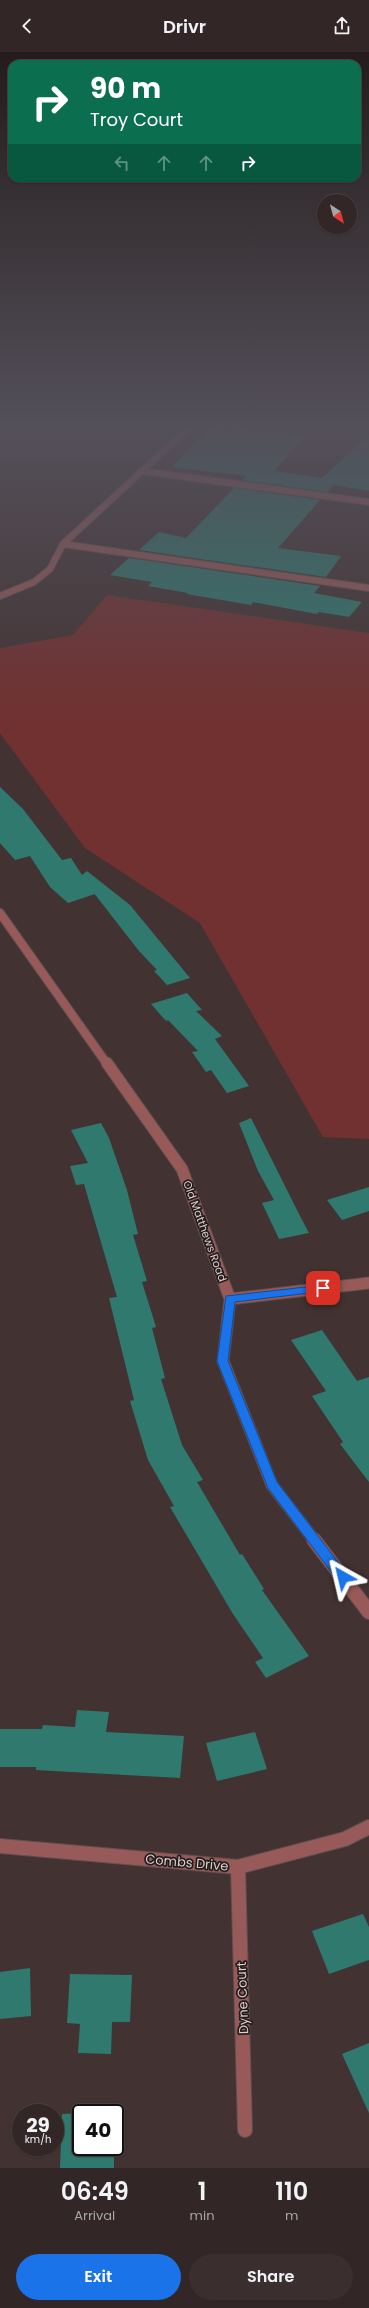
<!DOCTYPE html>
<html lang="en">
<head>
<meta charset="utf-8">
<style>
	:root { --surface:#322626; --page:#3a2e2e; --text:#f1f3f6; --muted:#a8a5a7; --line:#4d4343; --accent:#1a73e8 }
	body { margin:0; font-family:Poppins,sans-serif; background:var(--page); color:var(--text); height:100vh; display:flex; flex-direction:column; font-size:15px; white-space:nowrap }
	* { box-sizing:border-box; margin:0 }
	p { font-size:13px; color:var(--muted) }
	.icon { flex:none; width:22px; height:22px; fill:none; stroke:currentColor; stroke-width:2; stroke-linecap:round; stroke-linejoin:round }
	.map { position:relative; height:2116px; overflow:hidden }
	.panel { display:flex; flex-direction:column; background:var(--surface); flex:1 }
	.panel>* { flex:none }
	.guide { position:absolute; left:8px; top:8px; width:353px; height:122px; border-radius:12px; box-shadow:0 1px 3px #0004,0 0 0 1px var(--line); background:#0b6e4f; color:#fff; overflow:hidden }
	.needle { width:26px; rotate:144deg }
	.fabs { position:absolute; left:317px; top:142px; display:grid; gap:8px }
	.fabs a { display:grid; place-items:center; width:40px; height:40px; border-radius:50%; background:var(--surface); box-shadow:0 1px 3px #0004,0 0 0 1px var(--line); font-size:20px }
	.speed { position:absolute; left:12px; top:2052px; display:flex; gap:8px; font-size:20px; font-weight:700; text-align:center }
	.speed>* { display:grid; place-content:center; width:52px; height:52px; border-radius:50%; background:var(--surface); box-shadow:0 1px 3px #0004,0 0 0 1px var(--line); line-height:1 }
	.speed small { font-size:10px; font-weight:400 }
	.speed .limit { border:2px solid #111; border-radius:6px; background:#fff; color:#111 }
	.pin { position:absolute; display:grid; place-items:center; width:34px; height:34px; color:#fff; margin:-17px; border-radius:8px; box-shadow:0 2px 6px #0006 }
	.me { position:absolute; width:44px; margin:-22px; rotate:323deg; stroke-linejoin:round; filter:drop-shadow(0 0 3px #0008) }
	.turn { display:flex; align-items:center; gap:14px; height:84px; padding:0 16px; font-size:18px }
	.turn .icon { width:52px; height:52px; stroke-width:2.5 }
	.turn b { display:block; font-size:28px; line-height:34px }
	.lanes { display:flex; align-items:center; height:38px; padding:0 16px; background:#0003; justify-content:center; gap:20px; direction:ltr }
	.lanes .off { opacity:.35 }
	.eta { display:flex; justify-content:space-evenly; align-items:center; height:68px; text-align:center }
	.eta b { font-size:24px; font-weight:600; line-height:28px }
	.primary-button { display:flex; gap:8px; margin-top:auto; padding:8px 16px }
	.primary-button a { flex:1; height:46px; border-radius:24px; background:var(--accent); color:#fff; font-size:16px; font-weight:600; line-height:46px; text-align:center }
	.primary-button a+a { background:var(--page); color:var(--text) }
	header { display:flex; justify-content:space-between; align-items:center; height:52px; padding:0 16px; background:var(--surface); font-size:18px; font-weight:600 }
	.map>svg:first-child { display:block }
</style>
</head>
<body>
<header><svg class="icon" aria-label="back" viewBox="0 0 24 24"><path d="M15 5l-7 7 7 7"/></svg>Drivr<svg class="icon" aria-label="share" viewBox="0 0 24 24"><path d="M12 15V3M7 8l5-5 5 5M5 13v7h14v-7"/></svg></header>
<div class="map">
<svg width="369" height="2116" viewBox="0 0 369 2116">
	<rect width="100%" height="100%" fill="#423332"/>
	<path fill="#713131" d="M107,543L369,581V1087L323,1085L200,871L85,796L0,681V596L73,583Z"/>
	<path fill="#2f796e" d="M209,376L233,379L236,376L305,384L274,419L322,426L369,383V439L333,433L328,440L242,428L246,424L172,415Z
		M234,436L320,448L278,496L341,504L326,525L139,498L159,480L186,486Z
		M129,506L320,534L314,541L362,550L349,565L319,560L317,562L253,550L251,553L187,542L188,541L148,534L152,530L110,523Z
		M0,735L23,757L62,808L71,806L82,823L87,819L130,853L190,926L167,933L154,919L157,918L139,899L93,840L95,842L68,851L50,835L30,804L15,808L0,791Z
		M187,941L202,958L196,959L222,984L215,987L249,1034L227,1041L211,1018L206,1020L192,1000L198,999L168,968L166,969L151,952Z
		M251,1066L299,1162L309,1181L279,1187L262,1151L274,1148L258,1119L239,1071Z
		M101,1071L109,1086L127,1138L138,1182L133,1183L147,1229L142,1230L156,1275L152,1276L165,1326L161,1327L182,1393L203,1428L197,1430L240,1503L242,1502L264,1537L262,1538L309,1604L266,1626L255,1610L263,1606L233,1562L170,1455L174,1454L148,1408L130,1349L134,1348L109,1246L117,1245L84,1132L76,1133L70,1114L88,1111L71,1078Z
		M369,1135V1159L342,1168L327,1148Z
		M322,1278L357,1329L369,1325V1430L340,1392L343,1390L312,1344L326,1339L291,1288Z
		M77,1658L109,1660L106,1680L184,1684L180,1726L36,1718V1715H0V1677H42L43,1673L75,1675Z
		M255,1680L267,1717L217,1729L206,1691Z
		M363,1862L369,1875V1908L329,1922L312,1879Z
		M30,1916L31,1964L0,1967V1920Z
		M70,1922L132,1923L130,1970H112L111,2002L78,2001L80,1972L67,1971Z
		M369,1991V2061L342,2002Z
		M81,2061V2095H114V2116H60L62,2062Z"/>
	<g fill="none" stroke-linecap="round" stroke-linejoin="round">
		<g stroke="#5d4f4e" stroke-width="8">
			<path id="minor-far3" d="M141,419L369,450
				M63,492L369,536
				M0,544L34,530L50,517L63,492L193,372"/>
		</g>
		<g stroke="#5d4f4e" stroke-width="10">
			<path id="minor-far2" d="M0,861L107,1012"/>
		</g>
		<g stroke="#5d4f4e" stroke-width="13">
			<path id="minor-far1" d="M107,1011L182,1117L230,1247L223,1309L272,1433L315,1489
				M230,1247L369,1231"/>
		</g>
		<g stroke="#5d4f4e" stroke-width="16">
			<path id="minor" d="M314,1488L369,1560
				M0,1794L238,1815L345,1787L369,1775
				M238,1815L245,2078"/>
		</g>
		<use href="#minor-far3" stroke="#985a58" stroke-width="6"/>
		<use href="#minor-far2" stroke="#985a58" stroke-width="8"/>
		<use href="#minor-far1" stroke="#985a58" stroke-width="11"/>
		<use href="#minor" stroke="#985a58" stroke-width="14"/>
	</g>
	<linearGradient id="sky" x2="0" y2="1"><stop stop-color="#241c1c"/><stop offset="0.56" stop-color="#54505a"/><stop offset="1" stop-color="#54505a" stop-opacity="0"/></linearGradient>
	<rect width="369" height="669" fill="url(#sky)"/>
	<path fill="#1a73e8" stroke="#114b97" d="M323,1233L326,1234V1239L235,1250L228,1309L277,1430L347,1522L349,1525L347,1529H338L268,1436L217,1309L226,1244Z"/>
	<g text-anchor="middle" stroke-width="3.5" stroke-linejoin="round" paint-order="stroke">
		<g font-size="11" fill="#d8cfce" stroke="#241d1c">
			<text transform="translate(205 1179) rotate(70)" y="4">Old Matthews Road</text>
		</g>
		<g font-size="13" fill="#d8cfce" stroke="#241d1c">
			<text transform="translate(187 1810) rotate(5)" y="5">Combs Drive</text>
			<text transform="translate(242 1946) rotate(-92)" y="5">Dyne Court</text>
		</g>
	</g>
</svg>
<div class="fabs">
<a><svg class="needle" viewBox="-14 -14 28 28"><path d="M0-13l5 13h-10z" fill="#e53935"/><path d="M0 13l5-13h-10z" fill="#a8a5a7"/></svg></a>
</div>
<div class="speed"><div>29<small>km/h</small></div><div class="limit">40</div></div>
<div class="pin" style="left:323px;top:1236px;background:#d93025"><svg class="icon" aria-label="arrive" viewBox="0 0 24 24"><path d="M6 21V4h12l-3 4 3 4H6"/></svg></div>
<svg class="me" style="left:343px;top:1525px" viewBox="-20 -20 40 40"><path d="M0-17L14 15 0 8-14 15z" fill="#1a73e8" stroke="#fff" stroke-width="4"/></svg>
<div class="guide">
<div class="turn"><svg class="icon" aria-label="right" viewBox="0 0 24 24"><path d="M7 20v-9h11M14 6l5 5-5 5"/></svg><div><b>90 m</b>Troy Court</div></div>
<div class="lanes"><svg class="icon off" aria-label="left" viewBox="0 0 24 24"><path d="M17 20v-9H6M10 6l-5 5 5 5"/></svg><svg class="icon off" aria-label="ahead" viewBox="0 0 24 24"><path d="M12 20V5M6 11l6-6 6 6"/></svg><svg class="icon off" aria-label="ahead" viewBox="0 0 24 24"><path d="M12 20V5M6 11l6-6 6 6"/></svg><svg class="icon" aria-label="right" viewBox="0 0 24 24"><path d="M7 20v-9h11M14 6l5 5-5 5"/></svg></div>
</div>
</div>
<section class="panel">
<div class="eta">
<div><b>06:49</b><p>Arrival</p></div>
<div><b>1</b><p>min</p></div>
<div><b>110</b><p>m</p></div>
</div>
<div class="primary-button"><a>Exit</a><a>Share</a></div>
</section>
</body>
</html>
